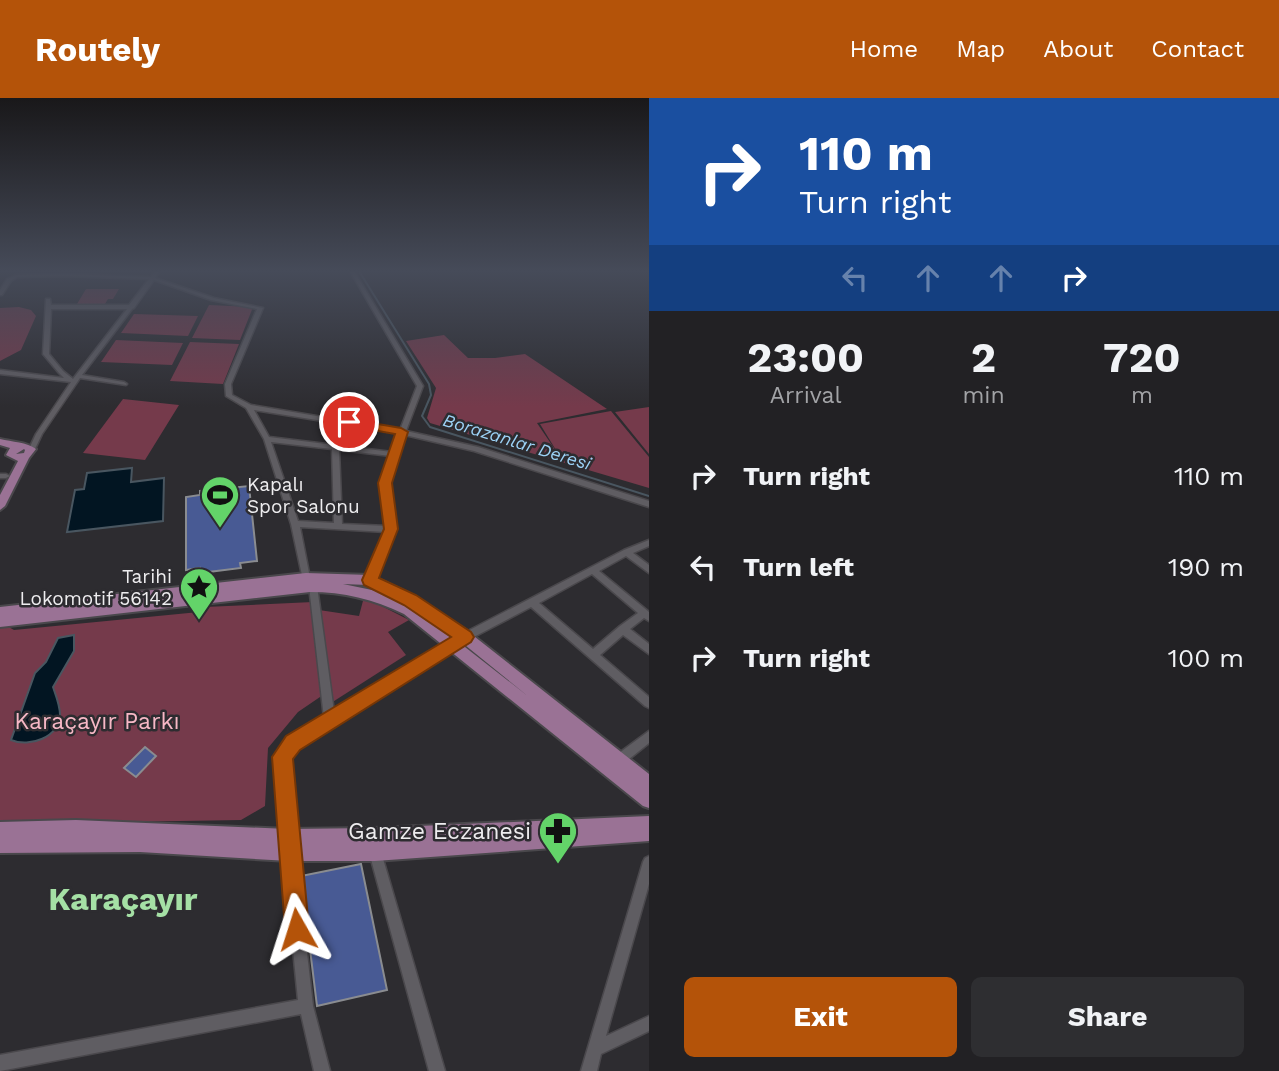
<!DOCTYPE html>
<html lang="en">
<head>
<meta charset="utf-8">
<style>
	:root { --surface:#222124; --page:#2e2e31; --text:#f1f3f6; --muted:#a2a3a6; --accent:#b45309 }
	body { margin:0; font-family:"Work Sans",sans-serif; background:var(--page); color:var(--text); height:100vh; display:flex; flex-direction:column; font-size:26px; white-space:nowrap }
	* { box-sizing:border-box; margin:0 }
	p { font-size:23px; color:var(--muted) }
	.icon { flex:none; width:38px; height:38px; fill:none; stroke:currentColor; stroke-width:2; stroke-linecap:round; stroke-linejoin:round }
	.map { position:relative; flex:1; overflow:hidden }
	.panel { display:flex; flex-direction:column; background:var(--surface); width:630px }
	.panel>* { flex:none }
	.banner { background:#1a4fa0; color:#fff; overflow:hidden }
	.pin { position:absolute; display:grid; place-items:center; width:60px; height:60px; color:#fff; margin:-30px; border:4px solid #fff; border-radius:50%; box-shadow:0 2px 7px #0007 }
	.me { position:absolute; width:77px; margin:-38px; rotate:354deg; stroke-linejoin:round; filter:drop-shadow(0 0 5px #0008) }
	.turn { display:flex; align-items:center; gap:24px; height:147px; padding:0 35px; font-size:32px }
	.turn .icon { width:91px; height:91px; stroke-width:2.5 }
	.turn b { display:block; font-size:49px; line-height:60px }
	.lanes { display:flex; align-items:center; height:66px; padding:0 35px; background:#0003; justify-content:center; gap:35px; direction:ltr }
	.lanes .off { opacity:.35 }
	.eta { display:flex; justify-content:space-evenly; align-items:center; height:119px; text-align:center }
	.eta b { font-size:42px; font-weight:700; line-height:49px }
	.primary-button { display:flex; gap:14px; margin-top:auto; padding:14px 35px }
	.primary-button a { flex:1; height:80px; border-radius:10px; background:var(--accent); color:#fff; font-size:28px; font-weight:700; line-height:80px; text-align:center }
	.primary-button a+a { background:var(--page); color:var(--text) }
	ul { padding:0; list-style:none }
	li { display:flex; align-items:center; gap:21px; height:91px; padding:0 35px }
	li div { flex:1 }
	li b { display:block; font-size:26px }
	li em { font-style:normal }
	header { display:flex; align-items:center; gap:42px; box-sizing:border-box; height:98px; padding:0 35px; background:var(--accent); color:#fff }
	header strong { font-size:33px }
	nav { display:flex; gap:38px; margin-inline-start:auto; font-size:24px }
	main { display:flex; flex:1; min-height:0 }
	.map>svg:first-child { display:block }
</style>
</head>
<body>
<header>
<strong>Routely</strong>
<nav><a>Home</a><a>Map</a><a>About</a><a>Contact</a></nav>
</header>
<main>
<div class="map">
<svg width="649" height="973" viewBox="0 0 649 973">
	<rect width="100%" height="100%" fill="#2d2c30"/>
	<path fill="#753a4b" d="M86,191H119L113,201H108L105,206H77Z
		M209,207L253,209L240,242L192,240Z
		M19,209L31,212L36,218L21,252L0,263V210Z
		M134,216L198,218L188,238L121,235Z
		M444,237L468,260H495L525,256L607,311L537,325L562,362L540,326L611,313L649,359V390L430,325L427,320L436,290L406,243Z
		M116,242L183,245L172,267L101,264Z
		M190,244L239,246L223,286L170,283Z
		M123,301L179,307L145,362L83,355Z
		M649,309V356L615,314Z
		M364,499L409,522L388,534L406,557L331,605L319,512L359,518Z
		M313,504L323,593L320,599L298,614L268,650L265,708L241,722L0,726V529L7,528L14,532L199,514L200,510L205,509Z"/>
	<path fill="#021522" stroke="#495660" stroke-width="2" d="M132,370L131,384L164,380L163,423L67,434L75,392L84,391L87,375Z
		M74,537V553L53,589C56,598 60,607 60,617C59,639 30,650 11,642L35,575L46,564L58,540Z"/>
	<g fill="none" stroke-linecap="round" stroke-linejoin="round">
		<path stroke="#495660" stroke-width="2" d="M359,173L429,286L431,297L422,318L430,329L649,398"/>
	</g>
	<path fill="#485a94" stroke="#8a8c90" stroke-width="2" d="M249,388L257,463L240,465L241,470L200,475V470L186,472V399L200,397V393Z
		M145,649L156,658L136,679L124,670Z
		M361,766L387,892L317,908L301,778Z"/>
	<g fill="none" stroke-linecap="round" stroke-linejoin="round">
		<g stroke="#4a484c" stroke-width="3">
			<path id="minor" d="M155,173H160L155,180L214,200L263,210L231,286L232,297L251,307L400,332L417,288L350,173H354L423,288L406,333L478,349L649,403V409L474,353L405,337L389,385L395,431L373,484H367L366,482L386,434L300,429L310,480L309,482H303L291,426L264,341L246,310L226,298L225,286L257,211L211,202L154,182L134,210L132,211L82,277L124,284L127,286L126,287L80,280L42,336L33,355H29L28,353L36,336L71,284L0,276V272L64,280L59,275L43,256L46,201H50L51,207H129L149,181L65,178L17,179L11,183L2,197H0V192L7,181L16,177L65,176L151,179ZM51,211H127L73,281L63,273L49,256ZM254,312L398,335L392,354L269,339ZM271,344L332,351L334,425L298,423ZM339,352L391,358L381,385L387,428L342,426Z
				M0,376H6L10,378L6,380H0Z
				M649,442V448L633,455L649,467V475L626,458L599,473L649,514V523L644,520L630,531L649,546V556L623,537L600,557L649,599V610L645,608L531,509L468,542L297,649L288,661L294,739L313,908L330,973H314L301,916L0,973V957L298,902L282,739L276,659L289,641L324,620L309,488L310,486H316L317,488L334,614L462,536L624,452ZM592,476L638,515L620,528L593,551L539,505Z
				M649,633V645L623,666L619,667L615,666L613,662L615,658Z
				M375,748L379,750L381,754L445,973H429L369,754L371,750Z
				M649,758V786L606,938L649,918V933L601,956L597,973H581L643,764L645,760Z"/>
		</g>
		<g stroke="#4a484c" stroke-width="4">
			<path id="major" d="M0,341C12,344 27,344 36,351L29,360L5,408L0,412V397L18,363L6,357L10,350L0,347ZM24,351L25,352L24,355L16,356Z
				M306,475L370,477L414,498L470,535L649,676V710L643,708L404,516C373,501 344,494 310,494L0,529V509ZM343,486L368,487L397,501L372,492ZM433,524L460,543L529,599Z
				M649,718V743L375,763H289L140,754L0,755V724L76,722L288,731L373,730Z"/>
		</g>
		<use href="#minor" fill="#5f5d62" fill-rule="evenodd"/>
		<use href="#major" fill="#9a7295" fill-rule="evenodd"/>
	</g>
	<linearGradient id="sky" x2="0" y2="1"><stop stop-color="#19181a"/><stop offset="0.56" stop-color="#464b59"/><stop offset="1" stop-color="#464b59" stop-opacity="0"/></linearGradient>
	<rect width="649" height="309" fill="url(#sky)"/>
	<path fill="#b45309" stroke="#753606" stroke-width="2" d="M349,321L401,330L408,334L392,385L398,431L379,480L416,497L471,534L474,539L471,544L300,652L293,661L309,831L306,840L297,843L289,840L285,831L272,659L286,638L451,539L404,507L364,487L362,482L384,431L378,385L395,336L345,327L343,324Z"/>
	<defs>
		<g id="stadium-pin" transform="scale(2.0125)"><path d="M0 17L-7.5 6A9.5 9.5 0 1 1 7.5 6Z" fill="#63d469" stroke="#2d2c30"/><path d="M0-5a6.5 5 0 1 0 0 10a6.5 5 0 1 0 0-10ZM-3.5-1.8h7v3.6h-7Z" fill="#111"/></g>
		<g id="sight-pin" transform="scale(2.0125)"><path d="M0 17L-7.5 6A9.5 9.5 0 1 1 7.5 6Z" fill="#63d469" stroke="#2d2c30"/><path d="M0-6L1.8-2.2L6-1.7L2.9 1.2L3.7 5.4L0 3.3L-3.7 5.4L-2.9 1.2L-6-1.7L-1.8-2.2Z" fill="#111"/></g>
		<g id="pharmacy-pin" transform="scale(2.0125)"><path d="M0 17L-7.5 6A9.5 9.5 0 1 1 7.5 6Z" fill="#63d469" stroke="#2d2c30"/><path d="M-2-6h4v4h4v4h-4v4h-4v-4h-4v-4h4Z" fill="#111"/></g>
	</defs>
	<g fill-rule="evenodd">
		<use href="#stadium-pin" x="220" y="397"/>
		<use href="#sight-pin" x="199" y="489"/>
		<use href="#pharmacy-pin" x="558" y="733"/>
	</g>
	<g text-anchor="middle" stroke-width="5" stroke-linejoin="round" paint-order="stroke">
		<g font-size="18" font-style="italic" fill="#9cd2f6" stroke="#2d2c30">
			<text transform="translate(517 344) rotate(17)" y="6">Borazanlar Deresi</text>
		</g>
		<g font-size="19" fill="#eeedef" stroke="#2d2c30" text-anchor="start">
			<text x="247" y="393">Kapalı<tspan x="247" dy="22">Spor Salonu</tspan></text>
			<text x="172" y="485" text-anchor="end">Tarihi<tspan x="172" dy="22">Lokomotif 56142</tspan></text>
		</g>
		<g font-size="23" fill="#f7b8c6" stroke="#2d2c30">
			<text x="97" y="631">Karaçayır Parkı</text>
		</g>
		<g font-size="23" fill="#eeedef" stroke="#2d2c30" text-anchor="end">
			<text x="531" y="741">Gamze Eczanesi</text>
		</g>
		<g font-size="32" font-weight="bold" fill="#a5e0a5" stroke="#2d2c30">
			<text x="123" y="812">Karaçayır</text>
		</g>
	</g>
</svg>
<div class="pin" style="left:349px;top:324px;background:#d93025"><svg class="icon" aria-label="arrive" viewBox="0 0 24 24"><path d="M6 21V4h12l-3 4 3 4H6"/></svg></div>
<svg class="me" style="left:297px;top:831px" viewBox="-20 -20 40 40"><path d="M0-17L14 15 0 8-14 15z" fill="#b45309" stroke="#fff" stroke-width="4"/></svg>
</div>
<section class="panel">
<div class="banner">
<div class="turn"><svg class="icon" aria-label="right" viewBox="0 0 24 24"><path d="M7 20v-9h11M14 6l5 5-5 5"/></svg><div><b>110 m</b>Turn right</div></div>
<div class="lanes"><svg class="icon off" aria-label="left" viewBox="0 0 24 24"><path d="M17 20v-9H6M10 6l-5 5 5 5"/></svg><svg class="icon off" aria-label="ahead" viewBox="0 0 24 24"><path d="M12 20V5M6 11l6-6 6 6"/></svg><svg class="icon off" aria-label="ahead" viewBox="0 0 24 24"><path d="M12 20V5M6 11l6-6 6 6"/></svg><svg class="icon" aria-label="right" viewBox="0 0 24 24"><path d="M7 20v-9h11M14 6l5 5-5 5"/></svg></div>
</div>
<div class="eta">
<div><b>23:00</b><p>Arrival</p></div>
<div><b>2</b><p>min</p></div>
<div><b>720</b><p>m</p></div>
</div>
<ul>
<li><svg class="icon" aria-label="right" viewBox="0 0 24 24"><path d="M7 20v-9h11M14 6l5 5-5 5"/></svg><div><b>Turn right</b></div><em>110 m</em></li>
<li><svg class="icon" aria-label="left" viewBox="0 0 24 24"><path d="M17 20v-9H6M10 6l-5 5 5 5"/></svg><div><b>Turn left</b></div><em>190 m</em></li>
<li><svg class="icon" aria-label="right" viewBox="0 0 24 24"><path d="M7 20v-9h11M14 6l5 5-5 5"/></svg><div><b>Turn right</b></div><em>100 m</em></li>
</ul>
<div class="primary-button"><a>Exit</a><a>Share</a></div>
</section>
</main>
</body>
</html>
